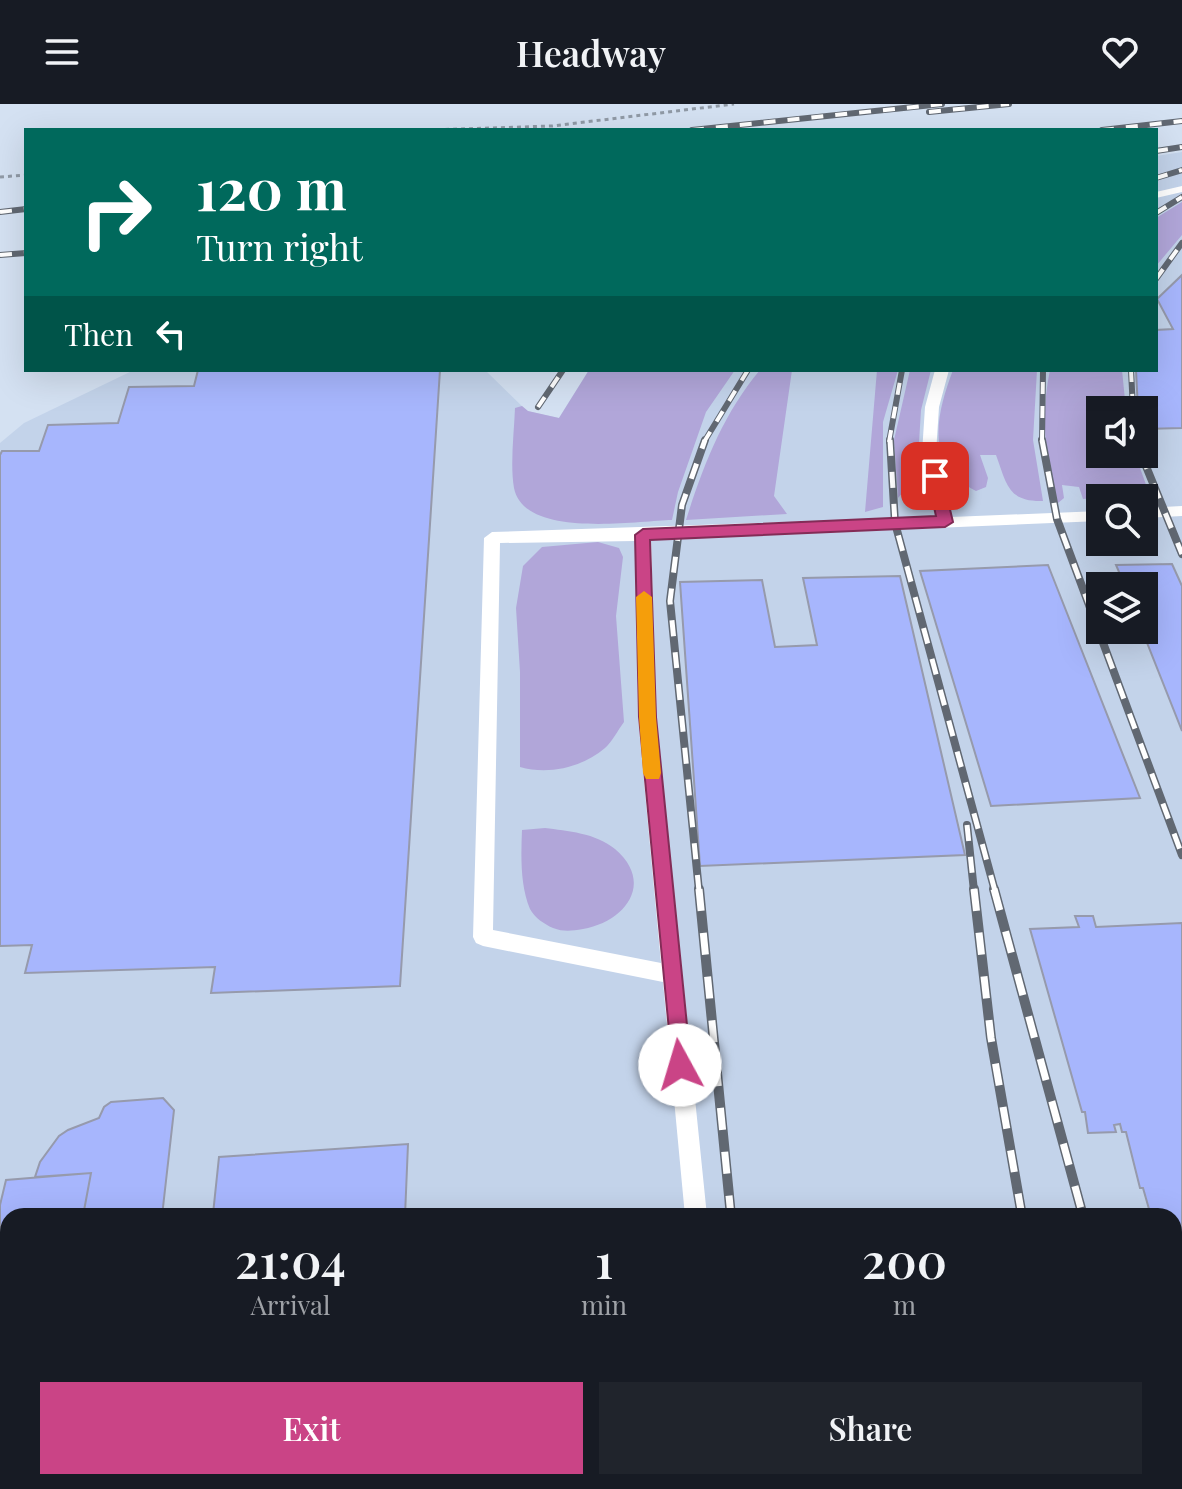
<!DOCTYPE html>
<html lang="en">
<head>
<meta charset="utf-8">
<style>
	:root { --surface:#171b24; --page:#20242c; --text:#f1f3f6; --muted:#9ea1a6; --accent:#ca4486 }
	body { margin:0; font-family:"Playfair Display",serif; background:var(--page); color:var(--text); height:100vh; display:flex; flex-direction:column; font-size:30px; white-space:nowrap }
	* { box-sizing:border-box; margin:0 }
	p { font-size:26px; color:var(--muted) }
	.icon { flex:none; width:44px; height:44px; fill:none; stroke:currentColor; stroke-width:2; stroke-linecap:round; stroke-linejoin:round }
	.map { position:relative; flex:1; overflow:hidden }
	.panel { position:absolute; left:0px; top:1104px; width:1182px; height:282px; display:flex; flex-direction:column; background:var(--surface); border-radius:24px 24px 0 0; box-shadow:0 8px 32px #0002 }
	.panel>* { flex:none }
	.hud { position:absolute; left:24px; top:24px; width:1134px; height:244px; border-radius:0px; box-shadow:0 8px 32px #0002; background:#00695c; color:#fff; overflow:hidden }
	.fabs { position:absolute; left:1086px; top:292px; display:grid; gap:16px }
	.fabs a { display:grid; place-items:center; width:72px; height:72px; border-radius:0px; background:var(--surface); box-shadow:0 8px 32px #0002; font-size:40px }
	.pin { position:absolute; display:grid; place-items:center; width:68px; height:68px; color:#fff; margin:-34px; border-radius:16px; box-shadow:0 4px 12px #0006 }
	.me { position:absolute; width:88px; margin:-44px; rotate:354deg; stroke-linejoin:round; filter:drop-shadow(0 0 6px #0008) }
	.turn { display:flex; align-items:center; gap:28px; height:168px; padding:0 40px; font-size:36px }
	.turn .icon { width:104px; height:104px; stroke-width:2.5 }
	.turn b { display:block; font-size:56px; line-height:68px }
	.then { display:flex; align-items:center; height:76px; padding:0 40px; background:#0003; gap:16px; font-size:30px }
	.eta { display:flex; justify-content:space-evenly; align-items:center; height:136px; text-align:center }
	.eta b { font-size:48px; font-weight:600; line-height:56px }
	.cta { display:flex; gap:16px; margin-top:auto; padding:16px 40px }
	.cta a { flex:1; height:92px; border-radius:0px; background:var(--accent); color:#fff; font-size:32px; font-weight:600; line-height:92px; text-align:center }
	.cta a+a { background:var(--page); color:var(--text) }
	header { display:flex; justify-content:space-between; align-items:center; height:104px; padding:0 40px; background:var(--surface); font-size:36px; font-weight:600 }
	.map>svg:first-child { display:block }
</style>
</head>
<body>
<header><svg class="icon" aria-label="menu" viewBox="0 0 24 24"><path d="M4 6h16M4 12h16M4 18h16"/></svg>Headway<svg class="icon" aria-label="heart" viewBox="0 0 24 24"><path d="M12 20l-8-8c-3-5 5-10 8-4 3-6 11-1 8 4z"/></svg></header>
<div class="map">
<svg width="1182" height="1385" viewBox="0 0 1182 1385">
	<rect width="100%" height="100%" fill="#d4e1f2"/>
	<path fill="#c3d3ea" fill-rule="evenodd" d="M1182,48V1385H0V339L24,319L134,266H485L527,307L559,314L589,266H1156V52ZM1100,306H1144V350H1100ZM1100,394H1144V438H1100ZM1100,482H1144V526H1100ZM8,1112H1174V1378H8Z"/>
	<path fill="#b1a6d9" d="M1182,98V131L1156,162V114Z
		M589,266H735L706,308L678,388L672,416C635,417 524,435 514,384C510,360 514,330 515,304L522,302L528,307L559,314Z
		M760,266H792L774,392L787,410L686,416C703,362 723,310 760,266Z
		M877,266H898L883,318V403L865,408Z
		M910,266H931L921,306L917,372L898,394L894,336Z
		M953,266H1037L1033,336L1043,397C1008,398 1007,381 996,351H980L988,374L986,383L976,387C924,361 936,311 953,266Z
		M1050,266H1122L1126,306H1100V350H1135L1149,389L1083,395L1079,383L1062,381L1064,394L1058,399C1044,360 1041,307 1050,266Z
		M598,438L619,444L623,453L616,512L624,618C618,626 612,638 605,644C581,664 548,671 520,663V568L516,504L523,462L542,443Z
		M545,724C567,727 596,729 615,745C655,779 625,818 583,825C571,827 564,828 553,824C544,820 535,814 530,805C520,781 521,751 522,726Z"/>
	<path fill="#a7b6fd" stroke="#969aac" stroke-width="2" d="M1182,171V324L1144,325V306H1138L1136,266H1156V226L1173,225L1157,195Z
		M198,266H440L400,882L211,889L215,863L25,869L32,841L0,842V351L2,347H39L48,321L118,319L129,283L194,282Z
		M1172,460L1182,482V627L1142,526L1144,482H1125L1116,461Z
		M1048,461L1140,694L991,702L920,467Z
		M900,472L965,751L700,762L680,478L762,476L775,543L817,541L803,474Z
		M1075,812H1093L1096,823L1182,819V1214L1174,1197V1112H1151L1143,1084H1140L1126,1028H1122L1120,1020L1114,1021L1116,1028L1088,1029L1085,1008H1082L1030,825L1079,823Z
		M163,994L174,1006L162,1112H83L91,1069L35,1073L40,1058L59,1032L68,1026L99,1014L104,1003L111,998Z
		M408,1040L405,1112H186L213,1110L219,1053Z
		M91,1069L83,1112H8V1309L0,1310V1101L6,1076Z
		M0,1369H8V1378H425V1385H0Z"/>
	<g fill="none" stroke-linecap="round" stroke-linejoin="round">
		<path stroke="#909aa6" stroke-width="3" stroke-dasharray="4 4" stroke-linecap="butt" d="M429,26L552,22L734,0
			M0,73L26,71"/>
		<path fill="#fff" fill-rule="evenodd" d="M1182,82V88L1156,94V88Z
			M935,266H949L939,303L936,349L951,413L1100,407V417L651,436L656,613L707,1112H685L663,878L483,842L476,839L473,833L484,434L492,428L936,413L922,349L925,303ZM635,437L638,613L661,859L493,826L500,439Z
			M1182,402V412L1144,414V404Z
			M707,1378H733L734,1385H708Z"/>
		<g stroke="#616872" stroke-width="6">
			<path id="rail-far2" d="M929,8L1009,0
				M692,26L942,0
				M1102,26L1182,17
				M1156,47L1182,43
				M1156,74L1182,66
				M0,108L26,105
				M1156,109L1182,93
				M0,151L26,149
				M1156,175L1182,139
				M1131,266L1133,306
				M538,303L563,266
				M704,338L748,266
				M889,338L902,266
				M1042,338L1043,266"/>
		</g>
		<g stroke="#616872" stroke-width="8">
			<path id="rail-far1" d="M890,336L895,419L995,787
				M1042,336L1057,415L1182,751
				M1141,350L1182,450
				M967,721L974,787
				M699,787L670,497L682,401L705,336"/>
		</g>
		<g stroke="#616872" stroke-width="10">
			<path id="rail" d="M699,785L731,1112
				M974,785L991,934L1022,1112
				M994,785L1083,1112
				M757,1378L758,1385
				M1086,1378L1088,1385
				M1155,1378L1157,1385"/>
		</g>
		<use href="#rail-far2" stroke="#fff" stroke-width="4" stroke-dasharray="12" stroke-linecap="butt"/>
		<use href="#rail-far1" stroke="#fff" stroke-width="5" stroke-dasharray="16" stroke-linecap="butt"/>
		<use href="#rail" stroke="#fff" stroke-width="7" stroke-dasharray="22" stroke-linecap="butt"/>
	</g>
	<path fill="#ca4486" stroke="#832c57" stroke-width="2" d="M935,367L942,372L953,418L945,423L650,436L656,613L691,961L688,968L680,971L673,968L639,613L635,431L643,425L936,412L927,372Z"/>
	<path fill="#f59e0b" d="M644,487L652,493L656,613L661,669L659,675H646L643,669L639,613L636,493Z"/>
</svg>
<div class="fabs">
<a><svg class="icon" aria-label="sound" viewBox="0 0 24 24"><path d="M4 9h4l5-4v14l-5-4H4zM17 9q2 3 0 6"/></svg></a>
<a><svg class="icon" aria-label="search" viewBox="0 0 24 24"><circle cx="10" cy="10" r="6"/><path d="M15 15l6 6"/></svg></a>
<a><svg class="icon" aria-label="layers" viewBox="0 0 24 24"><path d="M12 4l9 5-9 5-9-5zM3 14l9 5 9-5"/></svg></a>
</div>
<div class="pin" style="left:935px;top:372px;background:#d93025"><svg class="icon" aria-label="arrive" viewBox="0 0 24 24"><path d="M6 21V4h12l-3 4 3 4H6"/></svg></div>
<svg class="me" style="left:680px;top:961px" viewBox="-20 -20 40 40"><circle r="19" fill="#fff"/><path d="M0-13L10 11 0 6-10 11z" fill="#ca4486"/></svg>
<div class="hud">
<div class="turn"><svg class="icon" aria-label="right" viewBox="0 0 24 24"><path d="M7 20v-9h11M14 6l5 5-5 5"/></svg><div><b>120 m</b>Turn right</div></div>
<div class="then">Then<svg class="icon" aria-label="left" viewBox="0 0 24 24"><path d="M17 20v-9H6M10 6l-5 5 5 5"/></svg></div>
</div>
<section class="panel">
<div class="eta">
<div><b>21:04</b><p>Arrival</p></div>
<div><b>1</b><p>min</p></div>
<div><b>200</b><p>m</p></div>
</div>
<div class="cta"><a>Exit</a><a>Share</a></div>
</section>
</div>
</body>
</html>
